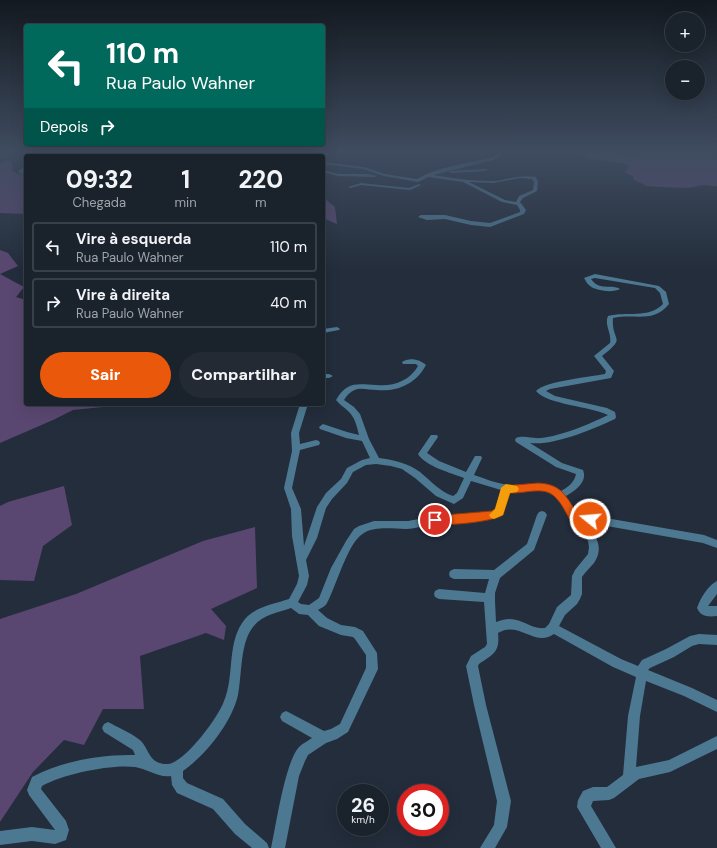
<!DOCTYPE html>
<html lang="pt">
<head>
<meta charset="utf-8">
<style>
	:root { --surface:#1a222c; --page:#232a34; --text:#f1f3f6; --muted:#9fa4a9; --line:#383f48; --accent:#ea580c }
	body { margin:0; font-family:"DM Sans",sans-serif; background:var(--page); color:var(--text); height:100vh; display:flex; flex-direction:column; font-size:15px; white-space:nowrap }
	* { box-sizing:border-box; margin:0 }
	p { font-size:13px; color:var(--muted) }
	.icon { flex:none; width:22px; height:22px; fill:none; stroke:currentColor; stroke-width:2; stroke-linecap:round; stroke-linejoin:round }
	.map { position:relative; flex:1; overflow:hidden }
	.details { position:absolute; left:24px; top:154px; width:301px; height:252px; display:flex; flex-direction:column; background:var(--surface); border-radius:4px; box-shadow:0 4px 16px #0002,0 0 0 1px var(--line) }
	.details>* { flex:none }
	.top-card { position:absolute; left:24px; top:24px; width:301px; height:122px; border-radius:4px; box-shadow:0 4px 16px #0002,0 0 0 1px var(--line); background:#00695c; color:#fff; overflow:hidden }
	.fabs { position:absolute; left:665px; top:12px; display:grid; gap:8px }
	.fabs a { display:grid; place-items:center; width:40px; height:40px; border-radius:50%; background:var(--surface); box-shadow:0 4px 16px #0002,0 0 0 1px var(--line); font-size:20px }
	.speed { position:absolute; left:337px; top:784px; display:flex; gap:8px; font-size:20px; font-weight:700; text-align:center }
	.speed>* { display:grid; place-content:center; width:52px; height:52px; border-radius:50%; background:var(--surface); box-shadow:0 4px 16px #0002,0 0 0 1px var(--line); line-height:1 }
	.speed small { font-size:10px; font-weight:400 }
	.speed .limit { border:6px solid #d22; background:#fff; color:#111 }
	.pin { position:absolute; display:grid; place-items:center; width:34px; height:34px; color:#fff; margin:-17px; border:2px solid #fff; border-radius:50%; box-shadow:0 1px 4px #0007 }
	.me { position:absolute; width:44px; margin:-22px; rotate:287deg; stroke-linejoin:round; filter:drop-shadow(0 0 3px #0008) }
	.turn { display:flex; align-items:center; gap:14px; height:84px; padding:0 16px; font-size:18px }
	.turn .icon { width:52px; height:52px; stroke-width:2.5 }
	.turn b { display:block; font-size:28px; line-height:34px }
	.then { display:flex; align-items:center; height:38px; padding:0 16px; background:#0003; gap:8px; font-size:15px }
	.eta { display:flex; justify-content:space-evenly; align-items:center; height:68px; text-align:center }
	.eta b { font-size:24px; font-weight:800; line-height:28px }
	.button { display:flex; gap:8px; margin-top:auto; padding:8px 16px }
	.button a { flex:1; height:46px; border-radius:24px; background:var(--accent); color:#fff; font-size:16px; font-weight:800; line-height:46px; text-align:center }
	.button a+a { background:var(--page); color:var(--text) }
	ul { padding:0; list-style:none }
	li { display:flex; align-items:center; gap:12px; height:50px; margin:0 8px 6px; padding:0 8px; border:2px solid var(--line); border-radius:4px }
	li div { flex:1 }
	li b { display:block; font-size:15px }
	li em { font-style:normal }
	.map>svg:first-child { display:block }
</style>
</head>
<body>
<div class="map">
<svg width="717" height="848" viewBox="0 0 717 848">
	<rect width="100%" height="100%" fill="#232d3b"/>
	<path fill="#5a4771" d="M574,152H615L628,155L639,154V152H717V186L703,185L688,188L661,187L647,186L634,180L633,176L624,172L628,169L629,166L626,164L588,158Z
		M6,160L11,161L13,167L12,171L19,174H26V214L0,213V164Z
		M323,197L335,207L337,224L323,218Z
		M0,250L8,253L18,266L0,274L24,287L16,297L26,300V404H132L73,410L53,420L0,443Z
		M64,486L72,525L43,546L34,581L0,580V506L8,502Z
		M255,527L257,588L211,609L226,626L224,640L206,633L140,656L144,709H103L84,745L64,740L33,772L0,822V619L76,594L203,541Z"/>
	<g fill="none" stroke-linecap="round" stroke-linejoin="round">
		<path fill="#4d7892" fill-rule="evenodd" d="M27,152H31L32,156H28Z
			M499,152H503L500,157L493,160L433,175C452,178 472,181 492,181C508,180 518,174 536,177L538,182L537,191L523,198L520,202L526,210L524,214L490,227L471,225L445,219L427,220L418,217L421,215H445L471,221L490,223L520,212V210L517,205L502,202L463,182L428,177L418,182L384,176L363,169L323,164V162L364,167L385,174L417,179C437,167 467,163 490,158L496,155ZM520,178L532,179L534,182L533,190L519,196L516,202L505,200L469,182L493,183Z
			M24,166H26V170L24,171L26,172V174L19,173V171Z
			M487,169V170L485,171L451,173L449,172L451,171Z
			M323,170L338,174H368L377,176L375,177L338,176L323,172Z
			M361,183L409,188L419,184L421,185L410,190L361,185L350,188L348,187Z
			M595,274L659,286L666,292L669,304C653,324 634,313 613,318C611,342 628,336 602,356L614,371L611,378L550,389L546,391L555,396L607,408L615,412L616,417L615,419C593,429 554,446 530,443L562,463L583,470C588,482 575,491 566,496L577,513L704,535L717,540V548L703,543L584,522C595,533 605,547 594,563C590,568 585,572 582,577V594L580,599L577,604L565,615L559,626L621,659L638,666L642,660L666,649L690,636L699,634L717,635V645L699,644L692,646L674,657L650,668L648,670L692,688L717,700V712L684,696L646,681L640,716L636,767L669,760L717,736V749L670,772L639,779L614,798L609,800L593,801L591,806L616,848H601L577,807L578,800L583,791L593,787H607L623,775L628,716L636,677L613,667L554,634C535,648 519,620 498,633C500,652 494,654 479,664L478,666L486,705L511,801L507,827L495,848H480L494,825L497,801L474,705L466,666L471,656L485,647L487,644L484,602L439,599L435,597L434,594L435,591L439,589L485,593L489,579H454L450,577L449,574L450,571L454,569L494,570L527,544L537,515L539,512L542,511L545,512L547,515L534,550L500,578L495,593V601L496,622C520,612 527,630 545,628L549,624L557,607L571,595L572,576L575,570L588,554L589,547L588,541L572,521L560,501L552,493L548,491L541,490L509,492L502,515C486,524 455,523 436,524C426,524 416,529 406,529C392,529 376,526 364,533C348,541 336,587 327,603C326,606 321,608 318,610L327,618L341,625L355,627L363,631L377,653L378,669L348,732L337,739L326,743L308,755L305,761L299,776L285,848H271C276,826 285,762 299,747C303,743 308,741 312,738L282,721L280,717L282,713L286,711L290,713L324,731L331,729L340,724L366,668V655L355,639L353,637L341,635L319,626L308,615L299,614L291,608C277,613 262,615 253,627C240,643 242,675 238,695C232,722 206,755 183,771V778L187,783L223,799L245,824L267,843L269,848H252L235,834L213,809L177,793L172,785L171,776C158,778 148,769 135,767C111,764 63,774 42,786L41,789L66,821L69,830L66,840L55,844L32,841L0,845V831L32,827L55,830L29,795L27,790L32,777C61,761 103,754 135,755L133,750L104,732L102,728L104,724L108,722L112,724C121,729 133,734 141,741C147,747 149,758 157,762C161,764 168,765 172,763C188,757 218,718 224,701C235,676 226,642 245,619C255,607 274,604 289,599L297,584L299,576L292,536L291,509L284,488L292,451L291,433L300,404H308L299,433L300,444L316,440L319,441L320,443L319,445L300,450L292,488L301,509L304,546L317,507L326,493L341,479L347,468L362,460L370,458L362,441L346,438L320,429L319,427L323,424L347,432L359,435C357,427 355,417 348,411C344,407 340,405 336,400C347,381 357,384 376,385C392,387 410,381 418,366L416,364H403L402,362C409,357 420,359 426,365C416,384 397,392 377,390C370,390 364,388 358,389C352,390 347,395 344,400L354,407L360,414L369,439L379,458C394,460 408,463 420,472C431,481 439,491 453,496L457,493L464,478C451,473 425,466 418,454L431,435H437L438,437L427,453L439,461L466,472L475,456H481L482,458L474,475C486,479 498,484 510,485C528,488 545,477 561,491C568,487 574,483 576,474L556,467L516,442L515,440L516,438C525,435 532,439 541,438C561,436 590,424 608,415C590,406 548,405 536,391C545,381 590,377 605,374L606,371L594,356L610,343C612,333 604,325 608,316C626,311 649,319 663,304L660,293L655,288L595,278L591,279C600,292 611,283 620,289C613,293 597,291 590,286C587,284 586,281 584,278ZM376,464L391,466L402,469L415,478L436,496L454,504L463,498L471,481L501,490L495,510L492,511L455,516H435L408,521H374L359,526L354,529L346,541L331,568L319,598L309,605L301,604L298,602L307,585L309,576L306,560L317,538L326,508L332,499L347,483L353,472L366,465Z
			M337,327L340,329L339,330L323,333V329Z
			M323,374H329L333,376L329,378H323Z
			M717,581V594L708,606H717V616C708,617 701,617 697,608C700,599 708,585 717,581Z"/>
	</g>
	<path fill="#3a3b47" d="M5,152L7,157L0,159V153Z"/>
	<linearGradient id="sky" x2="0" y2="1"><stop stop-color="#131920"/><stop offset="0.56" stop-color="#3f4c60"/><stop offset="1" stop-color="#3f4c60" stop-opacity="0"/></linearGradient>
	<rect width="717" height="271" fill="url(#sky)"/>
	<path fill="#ea580c" stroke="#983908" d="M538,483C561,484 565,495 577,513L594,516L595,519L594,522L590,523L570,520C566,513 562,504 556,498C545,485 525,494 510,493L503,515C492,522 444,527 432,523L430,520L432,516L492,511L495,509L503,486Z"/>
	<path fill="#f59e0b" d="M506,484L517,486L519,489L517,492L510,493L503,515L494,519L491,518L489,515L495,509L501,488L503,486Z"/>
</svg>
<div class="fabs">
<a>+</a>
<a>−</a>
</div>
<div class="speed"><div>26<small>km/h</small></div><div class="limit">30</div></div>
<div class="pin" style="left:435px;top:520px;background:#d93025"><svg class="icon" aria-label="arrive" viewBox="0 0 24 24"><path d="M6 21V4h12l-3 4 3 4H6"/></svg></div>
<svg class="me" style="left:590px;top:519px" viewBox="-20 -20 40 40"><circle r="17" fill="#ea580c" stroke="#fff" stroke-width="3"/><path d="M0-11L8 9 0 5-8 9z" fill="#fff"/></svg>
<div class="top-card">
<div class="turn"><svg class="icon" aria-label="left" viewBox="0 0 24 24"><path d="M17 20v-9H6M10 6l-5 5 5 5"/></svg><div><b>110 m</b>Rua Paulo Wahner</div></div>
<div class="then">Depois<svg class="icon" aria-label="right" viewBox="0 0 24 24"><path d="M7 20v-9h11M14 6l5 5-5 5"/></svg></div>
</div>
<section class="details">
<div class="eta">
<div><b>09:32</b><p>Chegada</p></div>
<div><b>1</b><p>min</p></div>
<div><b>220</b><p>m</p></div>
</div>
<ul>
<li><svg class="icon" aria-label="left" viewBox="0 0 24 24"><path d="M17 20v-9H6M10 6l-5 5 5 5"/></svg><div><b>Vire à esquerda</b><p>Rua Paulo Wahner</p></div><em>110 m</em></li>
<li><svg class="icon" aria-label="right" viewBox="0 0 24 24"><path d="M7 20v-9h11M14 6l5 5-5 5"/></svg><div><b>Vire à direita</b><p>Rua Paulo Wahner</p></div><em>40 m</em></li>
</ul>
<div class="button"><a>Sair</a><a>Compartilhar</a></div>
</section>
</div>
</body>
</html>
